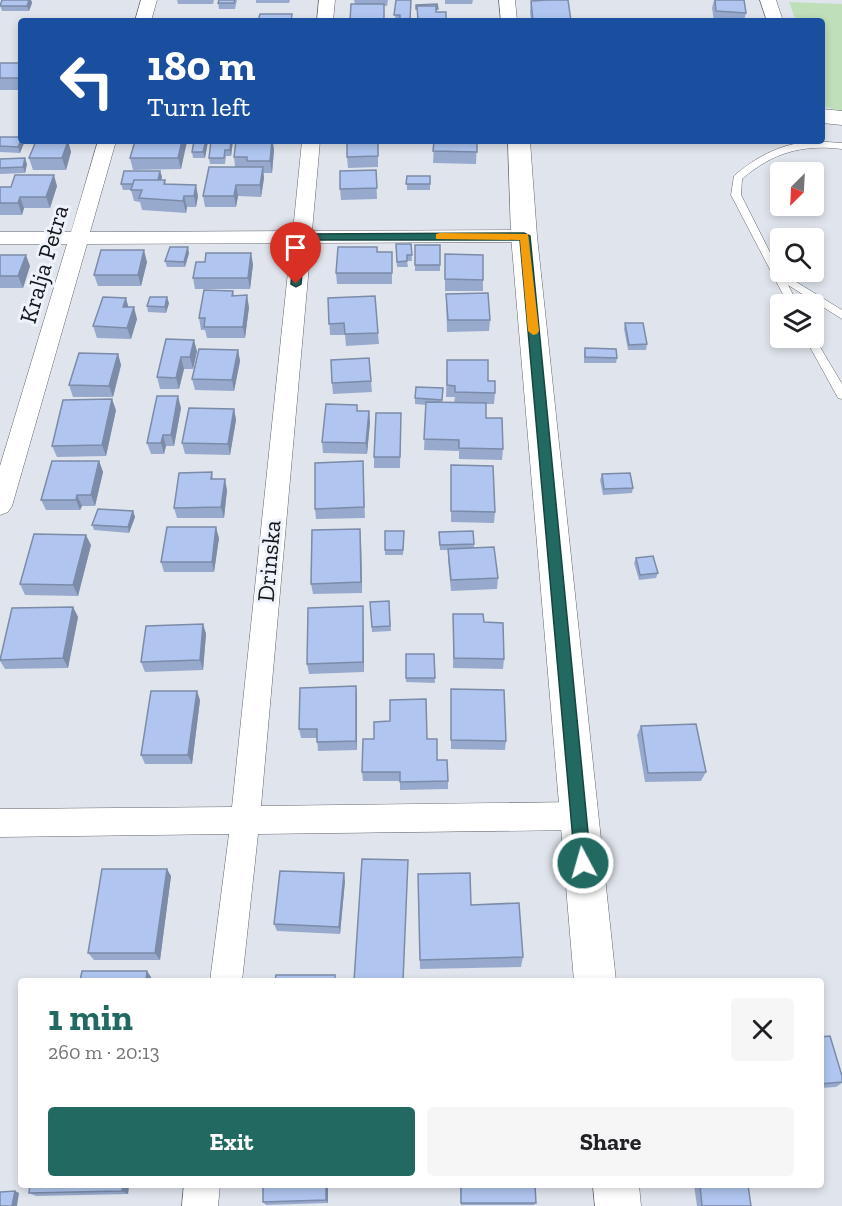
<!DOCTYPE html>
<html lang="en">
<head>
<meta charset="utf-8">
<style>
	:root { --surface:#fff; --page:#f6f6f6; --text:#202124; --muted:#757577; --accent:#226a61 }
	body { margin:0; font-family:"Zilla Slab",serif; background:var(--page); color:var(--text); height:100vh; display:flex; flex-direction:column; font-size:22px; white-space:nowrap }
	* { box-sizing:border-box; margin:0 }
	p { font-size:20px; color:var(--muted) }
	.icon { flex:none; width:33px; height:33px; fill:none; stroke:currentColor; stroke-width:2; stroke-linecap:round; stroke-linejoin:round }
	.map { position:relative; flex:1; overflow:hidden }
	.side { position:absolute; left:18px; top:978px; width:806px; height:210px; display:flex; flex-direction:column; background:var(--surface); border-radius:6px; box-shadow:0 3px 9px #0003 }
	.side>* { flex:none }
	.guide { position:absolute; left:18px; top:18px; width:807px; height:126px; border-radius:6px; box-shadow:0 3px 9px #0003; background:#1a4fa0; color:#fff; overflow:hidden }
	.needle { width:39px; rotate:204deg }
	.fabs { position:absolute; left:770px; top:162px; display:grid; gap:12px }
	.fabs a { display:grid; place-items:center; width:54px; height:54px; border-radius:6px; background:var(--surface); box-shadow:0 3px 9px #0003; font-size:30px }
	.pin { position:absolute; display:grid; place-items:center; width:51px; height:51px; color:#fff; margin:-62px -26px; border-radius:50% 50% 50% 0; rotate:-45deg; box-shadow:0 0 6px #0007 }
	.pin .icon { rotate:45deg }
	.me { position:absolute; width:66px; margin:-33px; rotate:354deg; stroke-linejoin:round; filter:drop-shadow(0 0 4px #0008) }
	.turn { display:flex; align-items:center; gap:21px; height:126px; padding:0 30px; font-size:27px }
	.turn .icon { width:78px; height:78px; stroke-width:2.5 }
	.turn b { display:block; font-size:42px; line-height:51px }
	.round { display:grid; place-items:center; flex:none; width:63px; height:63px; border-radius:6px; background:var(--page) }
	.head { display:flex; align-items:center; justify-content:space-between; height:102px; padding:0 30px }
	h1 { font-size:36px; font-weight:700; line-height:45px; color:var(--accent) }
	.primary-button { display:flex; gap:12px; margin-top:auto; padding:12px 30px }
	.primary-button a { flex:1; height:69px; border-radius:6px; background:var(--accent); color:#fff; font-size:24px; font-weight:700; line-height:69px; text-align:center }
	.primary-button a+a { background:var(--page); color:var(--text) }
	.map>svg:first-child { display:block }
</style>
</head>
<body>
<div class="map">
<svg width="842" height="1206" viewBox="0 0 842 1206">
	<rect width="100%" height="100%" fill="#e0e5ed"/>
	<path fill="#bfdfb8" d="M789,2L842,4V111L822,106V21H796Z"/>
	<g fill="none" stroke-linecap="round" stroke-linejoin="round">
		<g stroke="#62666d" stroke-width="1">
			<path id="lane" d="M812,141L842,143V149C802,144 772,153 742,179L741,195L780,272L842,310V319L788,285L798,304H788L731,195L734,176C757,156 781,144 812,141Z
				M813,335L842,384V399L838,398L805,338H813Z"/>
		</g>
		<g stroke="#62666d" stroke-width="1">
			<path id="street" d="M141,0H157L151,21H135Z
				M319,0H335L333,21H317Z
				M499,0H515L517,21H501Z
				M760,0H776L783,21H767Z
				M98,141H116L90,232L293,231L302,141H320L312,231L524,230L531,232L534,236L531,240L524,242L311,243L261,806L578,802L588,806L593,816L588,826L578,830L258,834L242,981H210L229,834L0,837V809L232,807L291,243L87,244L12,506L8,512L0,515V466L67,244H0V232H71Z
				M184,1185H220L218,1206H182Z"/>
		</g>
		<g stroke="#62666d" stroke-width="1">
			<path id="secondary" d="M822,109L842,111V125L822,123Z
				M508,141H530L537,236L616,981H574L511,236Z
				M593,1185H639L641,1206H595Z"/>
		</g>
		<use href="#lane" fill="#fff" fill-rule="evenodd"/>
		<use href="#street" fill="#fff" fill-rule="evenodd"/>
		<use href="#secondary" fill="#fff" fill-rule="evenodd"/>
	</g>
	<path fill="#97aace" d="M2,0H39H31L32,3L29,11H2L0,5Z
		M177,0H214L213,4H178Z
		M237,0L235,9H219L218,3Z
		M256,0H290L289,3H256Z
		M354,0H388L387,6L355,4Z
		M396,0H413H411L410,21H395Z
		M445,0H473L472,4H445Z
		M714,0H744L746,13L744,21H714L712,8Z
		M531,1L571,21H531L530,12Z
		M0,63H21V90H0Z
		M0,137L24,143L20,153L0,152Z
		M68,141L71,152L66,170H33L29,158Z
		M135,141H186L181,169L133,170L130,158Z
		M208,141L205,158H193L192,152Z
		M233,141L231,156H226L225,164H210L209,158Z
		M236,141H273L274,150L272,173H263L264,178L261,197L238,196L236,207H205L203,196L235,167L234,157Z
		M378,141V167L348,168L347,157Z
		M434,141H477L476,164L433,163Z
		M0,159L27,164L25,173L0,174Z
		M376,170L377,199L341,200L340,189Z
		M160,171L162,177L161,180H165L166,184L198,196L196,207H187L186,213L142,210L140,202L134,201L131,190H123L121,184Z
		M407,176H430V190H407Z
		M57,186L50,208H24L22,215H0V187Z
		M396,244H411L412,261H407L408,267H397Z
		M415,245H440V271H415Z
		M392,252V284H337L336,273Z
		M189,253L185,267H167L165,261Z
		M445,254L483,280V291H445Z
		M0,255L30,266L23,288H0Z
		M147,262L141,286H98L94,275Z
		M253,264L250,289H195L193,278Z
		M233,291L234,296L249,307L245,338H207L205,330H201L199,318Z
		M446,294L490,320L489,331L447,332Z
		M328,298L378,333L379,344L346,346L345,335H330Z
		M169,303L166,313L148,312L147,306Z
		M128,307L137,319L131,339L97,338L93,326Z
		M625,323L647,344L646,350H628L624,329Z
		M166,339L197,351L193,369H184L179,389H160L157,377Z
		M585,348L617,358L616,363H584V354Z
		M238,350L240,361L234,391L195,390L192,379Z
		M118,354L121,365L113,397H73L69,385Z
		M369,358L372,392L333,394L332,383Z
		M447,360L488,381L495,393L494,404H486V418L503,449L502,460L459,459V451L424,450L426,405L415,404V398L443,388L442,402L454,403L455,397H446Z
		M181,408L174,446H166L164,454H151L147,443Z
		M234,409L236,420L230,455L185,454L182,443Z
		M116,410L106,456L57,457L52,446Z
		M358,411H369L370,422L367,454L323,453L322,442Z
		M401,424L400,468H374V457Z
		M99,461L103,472L95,506H82L80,510H46L41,500Z
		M363,461L365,518L316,519L315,509Z
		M212,472L213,479L227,490L224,518H177L174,508Z
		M602,474L633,488L632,493L603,495L600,480Z
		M451,476L495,512L494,523L451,522Z
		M133,511L135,517L129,533L94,530L92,525Z
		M385,531H404L403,555H385Z
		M439,532L474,544V548L498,578L497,589L451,591L448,560V550H440Z
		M219,538L214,572H164L161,562Z
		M361,540L362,593L313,594L311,584Z
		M91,545L78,596L25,595L20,584Z
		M636,558L658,573L656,578L639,580L634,563Z
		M389,601L391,631L372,632L370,602Z
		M363,606L364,672L309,674L307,664Z
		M73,607L78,617L68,668L5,669L0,661V657Z
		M453,614L484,622L504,659L503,669L453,668Z
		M203,624L206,634L203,670L145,672L141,662Z
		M406,654H434L435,683L406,682Z
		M451,689L506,741L505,750L451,749Z
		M357,696V750L318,751L317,738H301L299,729Z
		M200,700L192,764H145L141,755Z
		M641,726L706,772L701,781L645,782L637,735Z
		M427,739L448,781V789L400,790V781H363L362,772Z
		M418,874L471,905L523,957L521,967L420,969Z
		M171,876L160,960H94L88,953Z
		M345,881L340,934L277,931L274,924Z
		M820,1037L842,1076V1083L836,1087L820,1088Z
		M30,1185H129L128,1194L36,1196L29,1193Z
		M328,1185V1203L266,1205L263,1202Z
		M460,1185H535L536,1203L534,1205H461Z
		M694,1185H748L751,1206H697Z"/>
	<path fill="#7b8ba8" d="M29,0H31L32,3L29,11L27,6Z
		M21,140V141H23L24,143L20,153L18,147Z
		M68,141L71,152L66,170L62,158Z
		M182,141H186L187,142L181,169L178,158Z
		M206,141H208L205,158L203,152Z
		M231,141H233L231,156L230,150Z
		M272,141L274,150L272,173L270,161Z
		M25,158L27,164L25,173L23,167Z
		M263,167L264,178L261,197L260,185Z
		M160,171L162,177L159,189L158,183Z
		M54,175L57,186L50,208L46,197Z
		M196,185L198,196L196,207L194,196Z
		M236,185L238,196L236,207L234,196Z
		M184,196L187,207L186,213L183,201Z
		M20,197L24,208L22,215L18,203Z
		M188,247L189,253L185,267L184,262Z
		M144,250L147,262L141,286L138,275Z
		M251,253L253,264L250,289L248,278Z
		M26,255L30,266L23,288L18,276Z
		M247,295L249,307L245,338L243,327Z
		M167,297L169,303L166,313L165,307Z
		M126,298L129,309L123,307Z
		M134,307L137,319L131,339L127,328Z
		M194,340L197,351L193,369L190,357Z
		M238,350L240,361L234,391L232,380Z
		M118,354L121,365L113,397L109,386Z
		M181,357L184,369L179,389L176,378Z
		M178,396L181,408L174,446L171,435Z
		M112,399L116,410L106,456L102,445Z
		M234,409L236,420L230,455L228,444Z
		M369,411L370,422L367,454L366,443Z
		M163,435L166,446L164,454L161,443Z
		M99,461L103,472L95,506L91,495Z
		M225,479L227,490L224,518L221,507Z
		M77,495L82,506L80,510L76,500Z
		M133,511L135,517L129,533L128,527Z
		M216,527L219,538L214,572L212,562Z
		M360,529L361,540L362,593L361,582Z
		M86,535L91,545L78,596L73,585Z
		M363,606V616L364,672L363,662Z
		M73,607L78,617L68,668L63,658Z
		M203,624L206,634L203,670L200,660Z
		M356,686L357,696V750L356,741Z
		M197,691L200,700L192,764L188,755Z
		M167,869L171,876L160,960L155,953Z
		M344,873L345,881L340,934L339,927Z
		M147,971L151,977V981H146Z
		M123,1185H129L128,1194L122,1191Z
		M326,1185H328V1203L326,1200Z
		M15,1191L19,1193L17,1206H12Z"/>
	<path fill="#b0c6f0" stroke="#7b8ba8" stroke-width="1.5" d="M2,0H29L27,6H0Z
		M219,0H235L234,3H218Z
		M396,0H411L410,21H400V15H394Z
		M547,0H568L571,21H533L531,1Z
		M715,0H744L746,13L716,11Z
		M351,4H384V21H350Z
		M437,4L438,9H436V6H417V9H416V5Z
		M417,6H436V12H446V21H418Z
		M260,14H292L291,21H258Z
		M0,63H21L20,78H0Z
		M0,137H21V140L18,147L0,146Z
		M36,141H68L62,158H29Z
		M135,141H182L178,158H130Z
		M194,141H206L203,152H192Z
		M211,141H231L230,150H225L224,158H209Z
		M236,141H272L270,161H247V157H234Z
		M347,141H378V156L347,157Z
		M434,141H477V152L433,151Z
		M25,158L23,167L0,168V159Z
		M209,167H263L260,185H236L234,196H203Z
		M376,170L377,188L340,189V171Z
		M124,171H160L158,180H134L133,184H121Z
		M15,175H54L46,197H20L18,203H0V187H11Z
		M407,176H430V184H406Z
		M134,180H165L164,184L196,185L194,196H184L183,201L139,198L142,190H131Z
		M396,244H411L412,255H407V261L397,262Z
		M415,245H440V265H415Z
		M170,247H188L184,262L165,261Z
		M338,247H377V252H392V273H336Z
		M101,250H144L138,275H94Z
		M206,253H251L248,278H193L196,262H205Z
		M445,254L483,255V280L445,279Z
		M0,255H26L18,276H0Z
		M204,290L233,291L232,296L247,295L243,327H204L205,318H199Z
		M488,293L490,320H448L446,294Z
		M375,296L378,333L345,334L344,323L329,324L328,298Z
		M103,297L126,298L123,307H134L127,328L93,326Z
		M150,297H167L165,307L147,306Z
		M625,323H643L647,344L629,345Z
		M166,339L194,340L190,357H181L176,378L157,377Z
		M585,348L616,349L617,358L585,357Z
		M199,349L238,350L232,380L192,379Z
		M79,353L118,354L109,386L69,385Z
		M369,358L371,381L332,383L331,360Z
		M447,360H488V381H495V393L455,392V386L447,385Z
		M416,387L443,388L442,400L415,398Z
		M157,396H178L171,435H163L161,443H147Z
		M112,399L102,445L52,446L63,400Z
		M426,402L486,403V418H502L503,449L459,448V440L424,439Z
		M326,404L357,405V411H369L366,443L322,442Z
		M189,408L234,409L228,444L182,443Z
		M376,413H401L400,457H374Z
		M52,461H99L91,495H77L76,500H41Z
		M363,461L364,507L315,509V463Z
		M451,465L493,466L495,512L451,511Z
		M212,472L211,479H225L221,507L174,508L179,473Z
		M630,473L633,488L604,489L602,474Z
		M98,509L133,511L128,527L92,525Z
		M167,527H216L212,562H161Z
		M360,529L361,582L311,584L312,530Z
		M385,531H404L403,550H385Z
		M473,531L474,544L440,545L439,532Z
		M34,534L86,535L73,585L20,584Z
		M494,547L498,578L451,580L448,549Z
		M653,556L658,573L640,575L636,558Z
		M389,601L390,626L372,627L370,602Z
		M363,606V662L307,664L308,608Z
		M73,607L63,658L0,660L12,608Z
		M453,614H483L484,622L503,623L504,659L454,658Z
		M203,624L200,660L141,662L146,626Z
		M406,654H434L435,678H406Z
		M356,686V741L317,742V729H299L300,688Z
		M451,689L504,690L506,741L451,740Z
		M151,691H197L188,755H141Z
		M426,699L427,739H437V760H447L448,781L400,782V772H362L363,739H374V722L390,721V700Z
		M696,724L706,772L648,773L641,726Z
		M362,859L408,860L403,981H354Z
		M102,869H167L155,953H88Z
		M280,871L344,873L339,927L274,924Z
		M470,873L471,905L519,903L523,957L420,960L418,874Z
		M82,971H147L146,981H80Z
		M276,975H335V981H275Z
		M710,979V981H668Z
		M830,1036L842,1076V1082L820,1084V1037Z
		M30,1185H123L122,1191L29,1193Z
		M263,1185H326V1200L263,1202Z
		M461,1185H535L536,1203H461Z
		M700,1185H748L751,1206H702Z
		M15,1191L12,1206H0V1192Z"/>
	<path fill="#226a61" stroke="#16453f" stroke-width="1.5" d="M524,233L530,236L591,863L588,869L583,871L577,869L575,863L520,240H305L301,284L296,287L291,284L295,237L301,234Z"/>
	<path fill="#f59e0b" d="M440,233L528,234L539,331L537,334L533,335L528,331L520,240L436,239V234Z"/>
	<g text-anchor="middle" stroke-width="6" stroke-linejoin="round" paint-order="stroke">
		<g font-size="24" fill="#141619" stroke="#edf2fb">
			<text transform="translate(44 264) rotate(-74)" y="8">Kralja Petra</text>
			<text transform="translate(269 561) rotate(-85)" y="8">Drinska</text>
		</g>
	</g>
</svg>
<div class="fabs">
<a><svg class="needle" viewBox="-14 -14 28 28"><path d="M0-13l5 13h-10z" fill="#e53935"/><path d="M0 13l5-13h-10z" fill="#757577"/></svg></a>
<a><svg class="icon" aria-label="search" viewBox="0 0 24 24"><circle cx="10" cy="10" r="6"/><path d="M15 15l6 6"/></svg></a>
<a><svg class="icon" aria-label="layers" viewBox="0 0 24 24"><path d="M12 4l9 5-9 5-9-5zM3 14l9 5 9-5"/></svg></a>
</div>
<div class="pin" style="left:296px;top:284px;background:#d93025"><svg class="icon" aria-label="arrive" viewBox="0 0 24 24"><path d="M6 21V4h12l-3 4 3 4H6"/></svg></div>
<svg class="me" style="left:583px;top:863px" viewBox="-20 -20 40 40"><circle r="17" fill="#226a61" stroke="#fff" stroke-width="3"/><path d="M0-11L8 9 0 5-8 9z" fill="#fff"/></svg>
<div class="guide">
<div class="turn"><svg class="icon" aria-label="left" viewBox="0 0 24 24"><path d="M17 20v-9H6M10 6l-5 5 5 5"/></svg><div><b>180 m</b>Turn left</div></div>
</div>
<section class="side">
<div class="head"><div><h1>1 min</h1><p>260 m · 20:13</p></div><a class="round"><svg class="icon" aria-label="close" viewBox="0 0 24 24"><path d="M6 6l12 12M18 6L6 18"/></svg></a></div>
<div class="primary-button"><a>Exit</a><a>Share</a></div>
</section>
</div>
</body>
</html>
